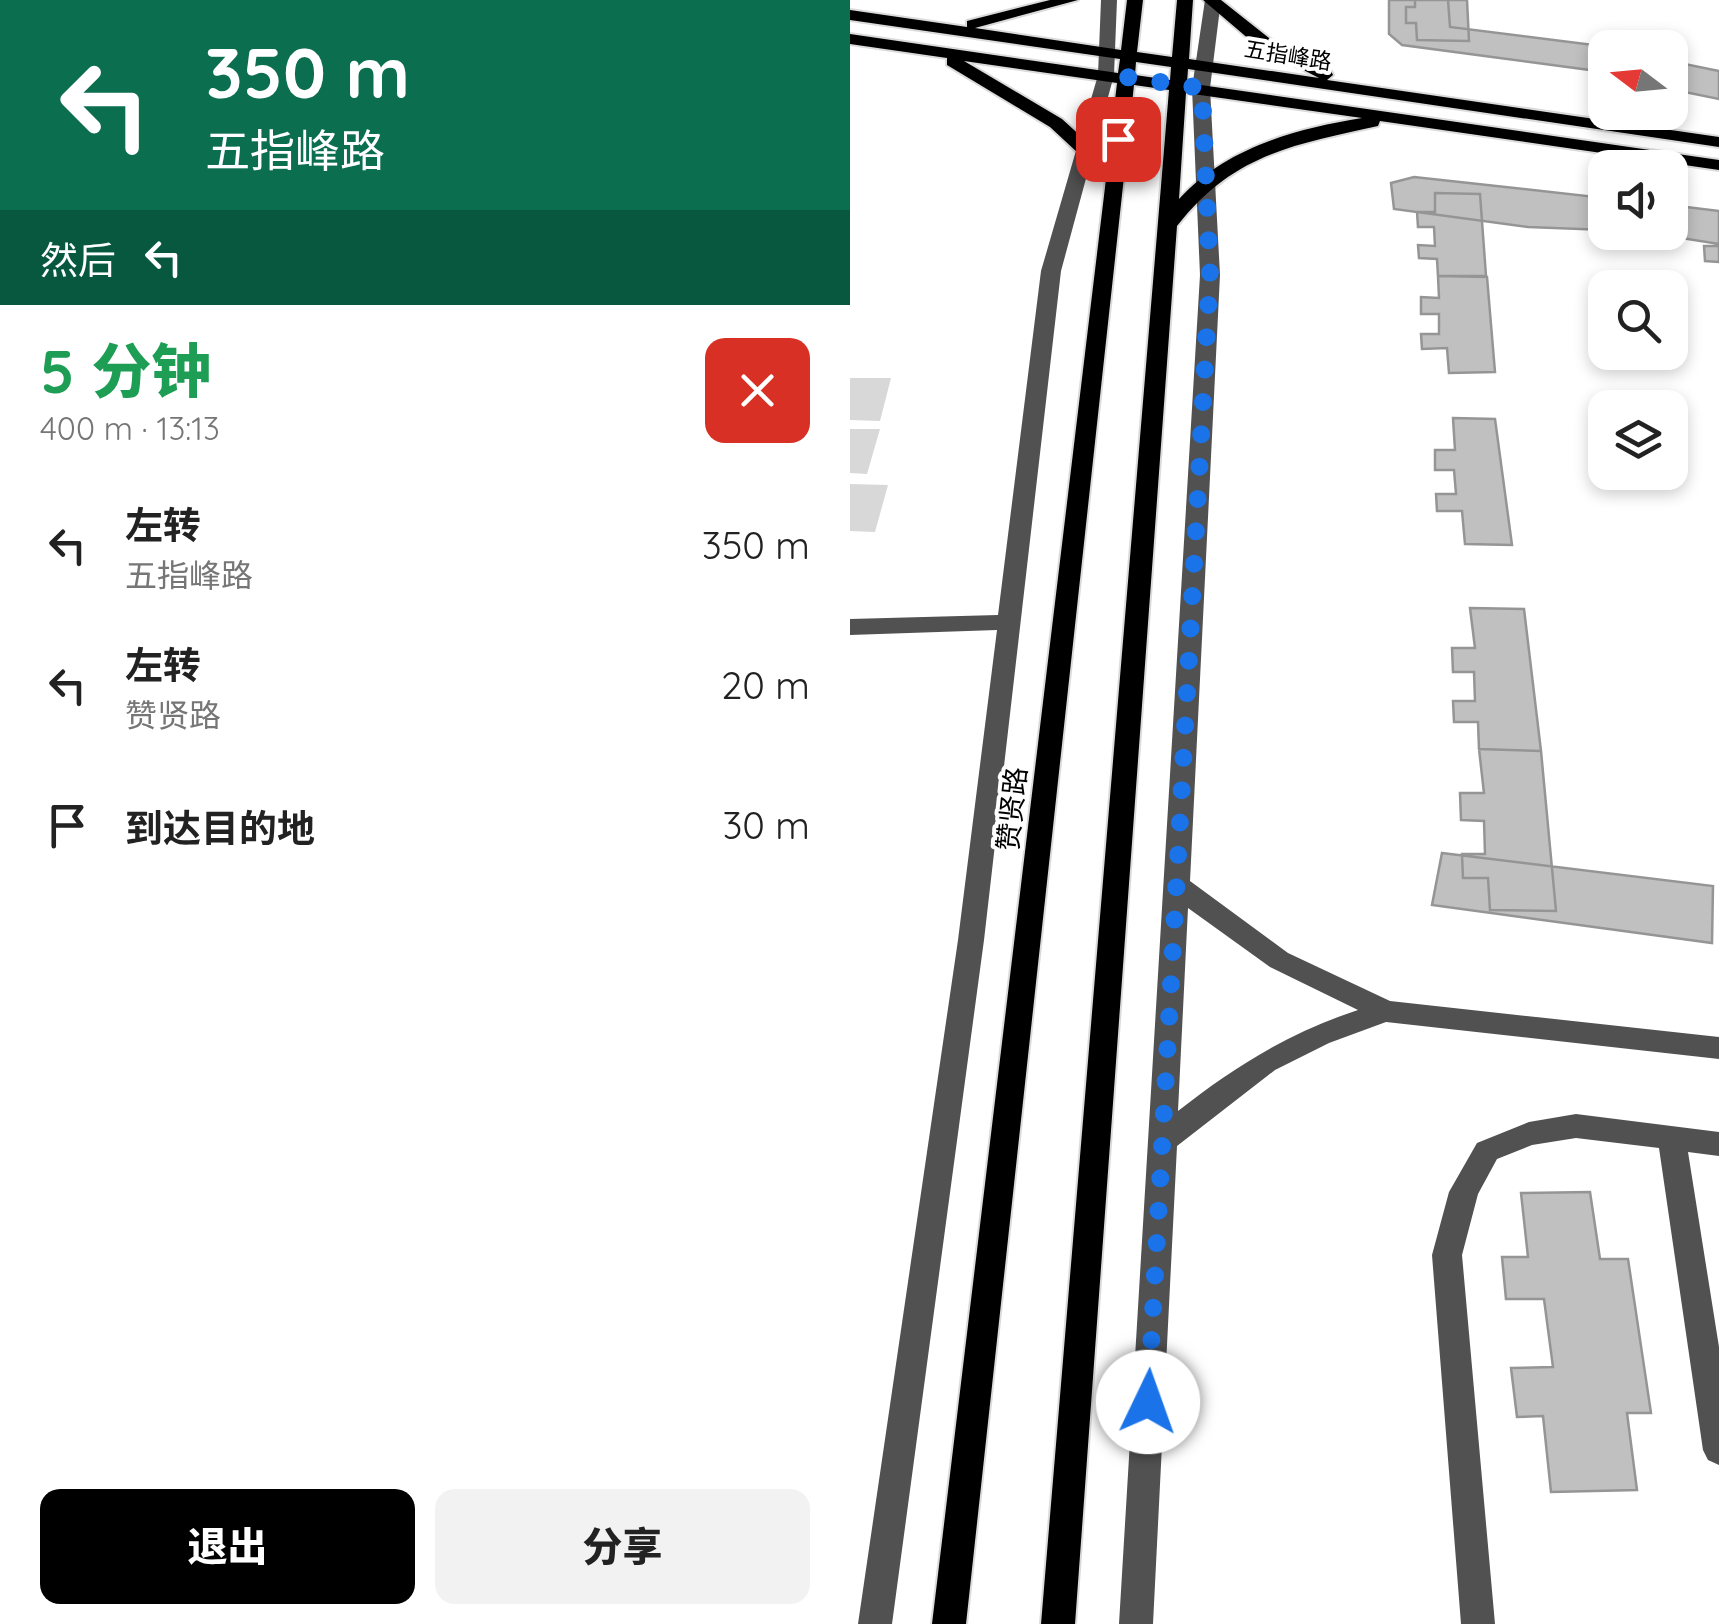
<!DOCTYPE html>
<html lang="zh">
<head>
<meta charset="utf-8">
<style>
	:root { --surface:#fff; --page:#f2f2f2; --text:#222; --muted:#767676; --accent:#000 }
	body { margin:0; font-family:Quicksand,"Noto Sans SC",sans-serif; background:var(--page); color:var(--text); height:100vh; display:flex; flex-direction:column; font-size:38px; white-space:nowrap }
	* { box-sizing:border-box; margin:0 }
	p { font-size:32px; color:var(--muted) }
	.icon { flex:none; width:55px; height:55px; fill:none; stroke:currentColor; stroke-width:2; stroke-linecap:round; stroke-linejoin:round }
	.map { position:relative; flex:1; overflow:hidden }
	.drawer { display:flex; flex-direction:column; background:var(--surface); width:850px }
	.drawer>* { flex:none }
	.banner { background:#0b6e4f; color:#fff; overflow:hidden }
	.needle { width:65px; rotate:286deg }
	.fabs { position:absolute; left:738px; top:30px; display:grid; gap:20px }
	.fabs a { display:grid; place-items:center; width:100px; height:100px; border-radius:20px; background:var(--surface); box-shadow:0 5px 15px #0003; font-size:50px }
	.pin { position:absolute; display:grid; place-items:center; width:85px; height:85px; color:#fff; margin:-42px; border-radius:20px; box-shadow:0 5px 15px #0006 }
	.me { position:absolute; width:110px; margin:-55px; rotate:3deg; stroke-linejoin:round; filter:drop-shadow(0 0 8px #0008) }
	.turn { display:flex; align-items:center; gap:35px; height:210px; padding:0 40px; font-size:45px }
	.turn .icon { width:130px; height:130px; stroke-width:2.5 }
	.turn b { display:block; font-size:70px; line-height:85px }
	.then { display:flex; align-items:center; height:95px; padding:0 40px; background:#0003; gap:20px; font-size:38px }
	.round { display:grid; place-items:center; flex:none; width:105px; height:105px; border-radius:20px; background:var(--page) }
	.overview { display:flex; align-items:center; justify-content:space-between; height:170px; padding:0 40px }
	h1 { font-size:60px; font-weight:800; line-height:75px; color:#1e9e55 }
	.cta { display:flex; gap:20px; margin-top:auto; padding:20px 40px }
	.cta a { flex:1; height:115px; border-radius:20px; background:var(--accent); color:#fff; font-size:40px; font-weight:800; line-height:115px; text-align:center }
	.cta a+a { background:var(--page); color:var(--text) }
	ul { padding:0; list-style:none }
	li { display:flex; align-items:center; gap:30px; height:140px; padding:0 40px }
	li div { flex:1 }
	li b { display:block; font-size:38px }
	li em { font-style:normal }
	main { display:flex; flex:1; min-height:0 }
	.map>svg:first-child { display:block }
</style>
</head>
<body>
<main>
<section class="drawer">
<div class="banner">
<div class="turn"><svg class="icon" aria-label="left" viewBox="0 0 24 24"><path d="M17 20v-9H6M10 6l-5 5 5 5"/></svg><div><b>350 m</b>五指峰路</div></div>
<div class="then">然后<svg class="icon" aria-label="left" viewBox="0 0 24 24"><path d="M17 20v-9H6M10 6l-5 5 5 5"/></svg></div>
</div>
<div class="overview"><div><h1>5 分钟</h1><p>400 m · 13:13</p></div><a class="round" style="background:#d93025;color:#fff"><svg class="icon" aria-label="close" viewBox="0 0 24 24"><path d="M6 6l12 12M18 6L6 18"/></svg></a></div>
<ul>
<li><svg class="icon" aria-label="left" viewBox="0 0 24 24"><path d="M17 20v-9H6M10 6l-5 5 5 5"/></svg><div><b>左转</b><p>五指峰路</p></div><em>350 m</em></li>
<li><svg class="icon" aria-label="left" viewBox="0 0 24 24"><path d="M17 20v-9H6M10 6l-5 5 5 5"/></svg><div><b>左转</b><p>赞贤路</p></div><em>20 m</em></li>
<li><svg class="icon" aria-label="arrive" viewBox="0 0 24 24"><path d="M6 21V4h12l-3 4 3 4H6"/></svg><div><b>到达目的地</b></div><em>30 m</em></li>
</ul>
<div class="cta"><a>退出</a><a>分享</a></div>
</section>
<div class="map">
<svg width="869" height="1624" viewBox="0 0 869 1624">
	<rect width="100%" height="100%" fill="#fff"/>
	<path fill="#d8d8d8" d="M0,378H41L30,421L0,420Z
		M0,429H30L17,474L0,473Z
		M0,484L38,485L25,532L0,531Z"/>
	<path fill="#c0c0c0" stroke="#959595" stroke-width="2.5" d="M539,0H598L600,27L767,48H755V72L552,45L539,34Z
		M565,0H617L619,41L567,40L566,23H556V7H565Z
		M820,61L869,71V99L820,89Z
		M564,177L755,198V230L678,227L544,209L541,183Z
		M585,193L630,194L636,276H588L587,259L569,258L568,245L585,246L584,227H568L567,212H585Z
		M820,205L869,211V244L794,232H820Z
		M854,246H869V262L855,261Z
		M588,276L637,277L645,372L599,373L597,348L572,349L571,334H589V314H571V297L589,298Z
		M603,418L645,419L662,545L615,544L612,511H587L586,494H606L604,470H585V450H605Z
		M620,608L674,609L691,751L629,749L628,722H604L603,701H625L624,672H603L602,648H625Z
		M629,749L691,751L706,911L640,910L638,878H613L612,854H635L634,821L611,820L610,793H634Z
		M592,853L863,886L862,943L582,905Z
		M740,1192L750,1259H778L801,1413H777L787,1490L701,1492L693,1416L667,1417L661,1368L703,1367L694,1299H656L652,1257H678L671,1193Z"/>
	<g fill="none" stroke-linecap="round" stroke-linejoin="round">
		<g stroke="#dbdbdb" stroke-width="4">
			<path id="major" d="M200,0H228L125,28L271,50L277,0H293L287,52L322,57L327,0H343L339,59L469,78L407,46L353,0H371L419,38L481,71L483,75L477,80L869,137V147L338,69L337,83L869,160V170L530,121L528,126C444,145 384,153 327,226L225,1624H191L319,90L284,85L116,1624H82L256,179L200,127L97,65V58L0,44V34L268,73L270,59L0,20V10L117,27V21ZM114,61L267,83L258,161L212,119ZM286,62L321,67L320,80L285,75ZM336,93L512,118C444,129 376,148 329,199Z"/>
		</g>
		<path fill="#515151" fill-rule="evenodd" d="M251,0H267L264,75L211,271L134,940L42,1624H8L108,940L147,630L0,635V619L148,615L191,271L248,75Z
			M355,0H371L360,88L370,275L340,881L438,953L540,1001L869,1037V1059L536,1022L479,1043L425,1070L327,1146L303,1624H269L350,275L342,88ZM338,908L420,967L508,1010C440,1032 384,1067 328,1111Z
			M726,1114L869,1132V1156L838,1152L869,1347V1465L858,1460L853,1450L809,1148L726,1138L682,1145L647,1159L628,1194L612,1255L645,1624H611L582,1255L599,1192L627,1143L679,1122Z"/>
		<use href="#major" fill="#000" fill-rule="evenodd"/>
	</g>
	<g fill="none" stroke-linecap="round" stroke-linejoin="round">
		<path stroke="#1a73e8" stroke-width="18" stroke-dasharray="0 32.4" d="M268,139L276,77L352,88L360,274L298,1402"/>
	</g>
	<g text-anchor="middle" stroke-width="8" stroke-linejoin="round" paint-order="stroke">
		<g font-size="22" fill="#000" stroke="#fff">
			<text transform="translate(438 55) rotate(9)" y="8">五指峰路</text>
		</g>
		<g font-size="28" fill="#000" stroke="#fff">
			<text transform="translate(162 809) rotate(-84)" y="10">赞贤路</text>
		</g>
	</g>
</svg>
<div class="fabs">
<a><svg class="needle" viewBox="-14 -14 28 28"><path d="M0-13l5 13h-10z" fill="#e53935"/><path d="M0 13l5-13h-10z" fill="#767676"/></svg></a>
<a><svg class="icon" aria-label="sound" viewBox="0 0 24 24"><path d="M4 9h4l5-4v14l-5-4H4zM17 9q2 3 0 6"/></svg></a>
<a><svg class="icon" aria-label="search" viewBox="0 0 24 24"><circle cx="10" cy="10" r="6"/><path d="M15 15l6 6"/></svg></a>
<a><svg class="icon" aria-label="layers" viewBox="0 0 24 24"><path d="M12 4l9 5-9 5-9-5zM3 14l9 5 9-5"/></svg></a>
</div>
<div class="pin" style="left:268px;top:139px;background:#d93025"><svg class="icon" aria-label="arrive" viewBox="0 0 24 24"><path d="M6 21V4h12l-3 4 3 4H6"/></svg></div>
<svg class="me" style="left:298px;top:1402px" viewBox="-20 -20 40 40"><circle r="19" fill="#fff"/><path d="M0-13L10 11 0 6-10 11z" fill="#1a73e8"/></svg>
</div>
</main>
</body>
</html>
